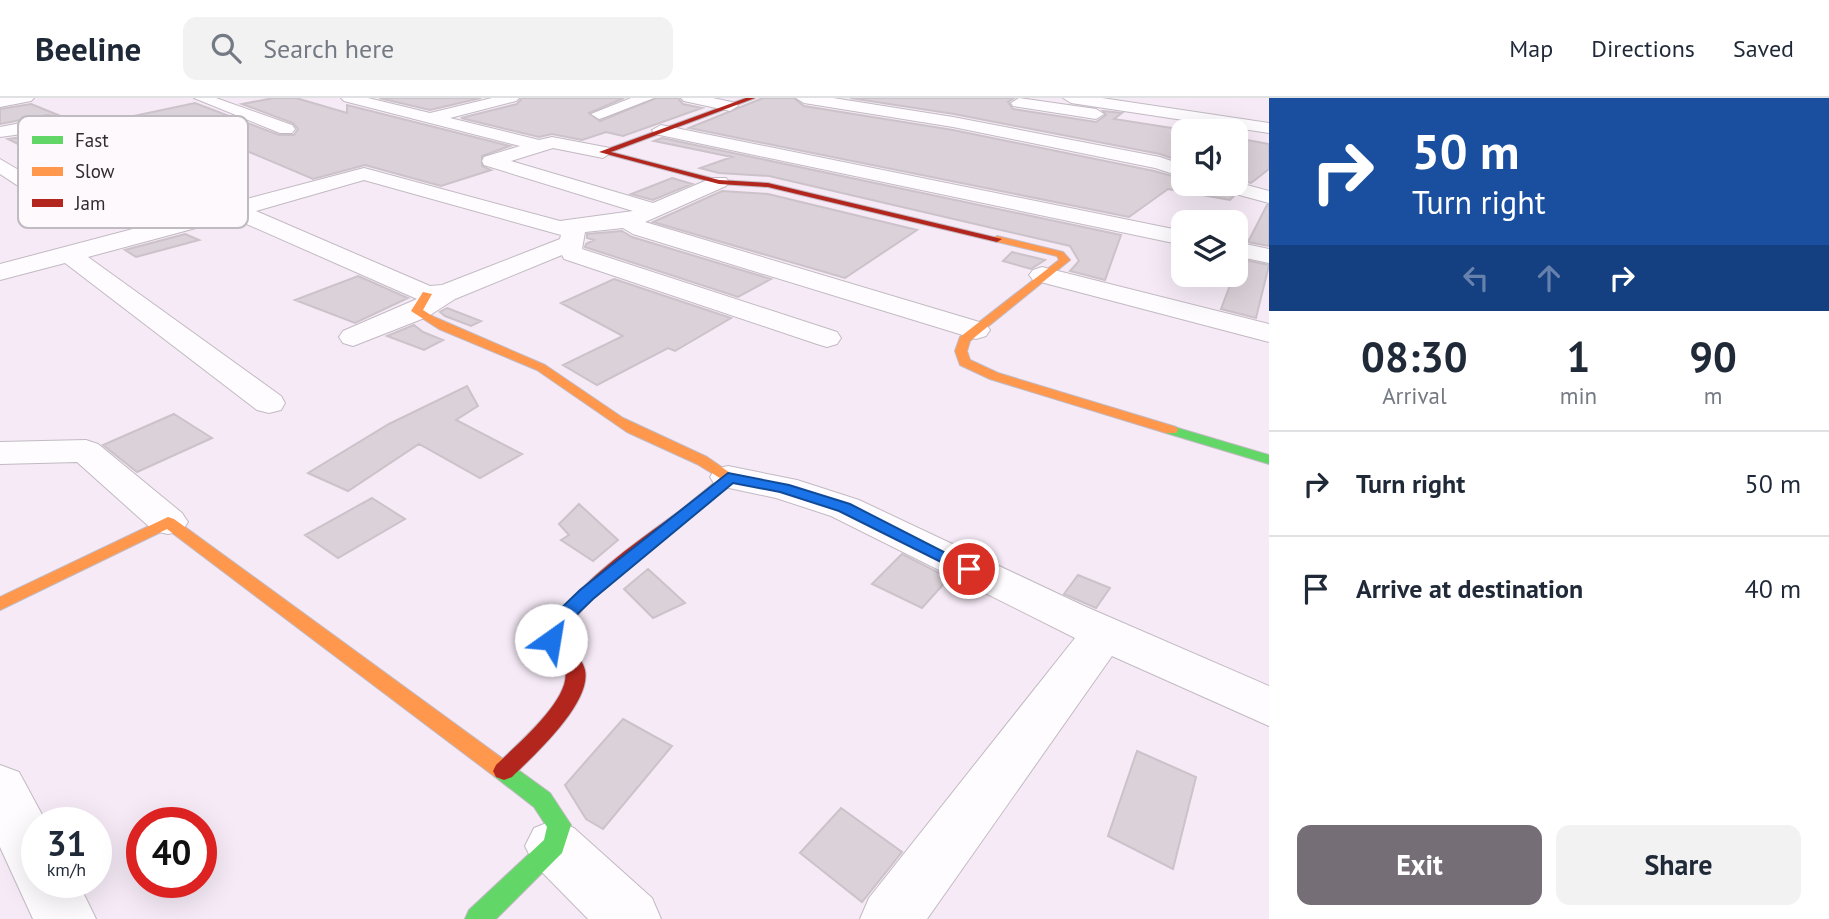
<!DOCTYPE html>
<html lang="en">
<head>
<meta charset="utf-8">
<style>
	:root { --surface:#fff; --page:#f2f2f3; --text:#1f2937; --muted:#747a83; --line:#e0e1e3; --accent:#766e77 }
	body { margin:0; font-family:"PT Sans",sans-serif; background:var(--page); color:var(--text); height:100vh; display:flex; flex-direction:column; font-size:26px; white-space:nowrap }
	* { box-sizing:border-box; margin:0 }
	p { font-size:23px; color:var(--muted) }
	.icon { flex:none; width:38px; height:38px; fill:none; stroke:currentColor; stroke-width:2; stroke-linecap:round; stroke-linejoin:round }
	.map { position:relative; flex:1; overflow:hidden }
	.sheet { display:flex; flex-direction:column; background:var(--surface); width:560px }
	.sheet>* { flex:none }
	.top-card { background:#1a4fa0; color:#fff; overflow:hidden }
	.tools { position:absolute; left:1171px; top:21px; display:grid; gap:14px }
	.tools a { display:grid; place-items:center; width:77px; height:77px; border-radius:14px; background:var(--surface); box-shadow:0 7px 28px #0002; font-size:35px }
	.speed { position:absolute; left:21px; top:709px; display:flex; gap:14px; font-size:35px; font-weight:700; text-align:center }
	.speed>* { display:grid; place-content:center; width:91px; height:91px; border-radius:50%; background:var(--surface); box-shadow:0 7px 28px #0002; line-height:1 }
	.speed small { font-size:18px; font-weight:400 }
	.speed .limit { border:10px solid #d22; background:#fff; color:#111 }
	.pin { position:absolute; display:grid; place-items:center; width:60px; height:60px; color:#fff; margin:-30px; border:4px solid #fff; border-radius:50%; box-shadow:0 2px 7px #0007 }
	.me { position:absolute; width:77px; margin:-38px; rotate:32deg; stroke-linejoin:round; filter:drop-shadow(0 0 5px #0008) }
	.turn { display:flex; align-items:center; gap:24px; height:147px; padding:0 28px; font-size:32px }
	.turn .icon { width:91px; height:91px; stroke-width:2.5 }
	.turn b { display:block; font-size:49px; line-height:60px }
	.lanes { display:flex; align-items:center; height:66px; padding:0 28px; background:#0003; justify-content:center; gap:35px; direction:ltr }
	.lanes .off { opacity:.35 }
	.eta { display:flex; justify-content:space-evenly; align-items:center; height:119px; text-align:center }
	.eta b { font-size:42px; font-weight:700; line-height:49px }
	.button { display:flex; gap:14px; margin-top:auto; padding:14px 28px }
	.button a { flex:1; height:80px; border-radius:14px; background:var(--accent); color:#fff; font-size:28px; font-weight:700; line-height:80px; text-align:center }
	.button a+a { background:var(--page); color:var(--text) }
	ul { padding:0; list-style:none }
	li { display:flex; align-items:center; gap:21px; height:105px; padding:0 28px; border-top:2px solid var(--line) }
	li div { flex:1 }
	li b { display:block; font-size:26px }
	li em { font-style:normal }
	header { display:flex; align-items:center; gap:42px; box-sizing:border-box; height:98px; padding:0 35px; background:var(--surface); border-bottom:2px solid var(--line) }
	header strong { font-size:33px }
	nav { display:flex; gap:38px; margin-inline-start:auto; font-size:24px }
	.search { width:490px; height:63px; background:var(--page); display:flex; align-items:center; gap:18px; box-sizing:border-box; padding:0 24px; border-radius:14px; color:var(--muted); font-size:26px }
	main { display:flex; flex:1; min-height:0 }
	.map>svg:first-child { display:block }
</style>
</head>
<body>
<header>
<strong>Beeline</strong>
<div class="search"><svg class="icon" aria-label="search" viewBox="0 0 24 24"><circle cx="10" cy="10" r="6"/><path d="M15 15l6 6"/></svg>Search here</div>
<nav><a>Map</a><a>Directions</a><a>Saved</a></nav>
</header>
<main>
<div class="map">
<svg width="1269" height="821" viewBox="0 0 1269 821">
	<rect width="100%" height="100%" fill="#f5eaf6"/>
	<path fill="#dbd1d8" stroke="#ccc2c9" stroke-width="2" d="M274,0H296L347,15V7L510,48L482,58V68L491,72L441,88L365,67L313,81L209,37L169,46L110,23L195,5L279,37H294L298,31L293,25L242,6Z
		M379,0H481L430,12Z
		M522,0H624L589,15L600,23L656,0H678L683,6L702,10L623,38L606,34L582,42L552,36L539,39L461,20L517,6Z
		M763,0H794L804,8L953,32L1154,73L1183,81V86H1207L1212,93L1234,98L1230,102L1168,91L1129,119L689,30Z
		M850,0H1014L1008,4L1013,11L1096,24L1106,17L1103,13L1122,15L1114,21L1191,33H1183V64L1160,56L954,16Z
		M31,6L63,19L47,17L0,26V11Z
		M58,34L106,55L56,65L8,41Z
		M662,40L1121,137L1105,182L1070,173L1079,163L1070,148L769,78L719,75L700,70L732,59L654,43Z
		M1236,40L1269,46V71L1251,85L1236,81Z
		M672,80L692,86L653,102L631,96Z
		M722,93L768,96L917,132L845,180L653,124Z
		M1267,107H1269V148L1248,144Z
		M622,133L632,139L771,181L738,199L585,149L586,146L594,142L587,140V136Z
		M185,136L199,142L136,159L125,152Z
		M1012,154L1045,162L1031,171L1003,163Z
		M1240,161L1269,167L1256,220L1221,211Z
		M358,178L408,200L355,225L295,202Z
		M614,181L731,220L675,253L668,250L597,287L563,267L623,238L561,205Z
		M447,210L481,223L471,228L445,218L440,214Z
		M414,227L423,234L443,242L424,252L387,238Z
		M467,288L478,308L456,322L522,356L480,380L419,346L348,393L308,375L389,326Z
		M174,316L212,340L137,374L103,347Z
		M372,400L405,421L338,460L305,437Z
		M579,406L618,442L593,463L561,442L569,437L559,426Z
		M902,456L949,480L922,510L872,486Z
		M648,471L672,493L685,505L653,520L624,491Z
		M1078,477L1110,490L1096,510L1064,496Z
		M623,621L672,648L603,731L586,721L565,687Z
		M1137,653L1196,679L1173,771L1108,738Z
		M841,710L902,754L862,804L800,755Z"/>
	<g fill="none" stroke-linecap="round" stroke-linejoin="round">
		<g stroke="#c2bac3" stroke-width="2">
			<path id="street" d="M0,0H34L31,3L0,9Z
				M194,0H216L292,27L295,31L292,35H280Z
				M341,0H368L430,15L492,0H519L516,3L450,20L539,42L552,39L610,50L612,54L603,60L553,50L511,63L653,105L712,80H726L729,84L726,88L645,124L986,226L990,232L986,238L976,241L966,238L633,136L623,130L585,134L582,151L837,234L841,240L837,246L827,249L817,246L564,161L562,157L455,201L427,219L353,248L343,245L339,239L343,233L417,201L233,120L88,159L281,298L285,305L281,312L269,315L257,312L65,165L0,182V166L364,70L560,123L633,113L484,67L482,63L484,59L520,48L344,3ZM364,82L561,137L560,141L442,187L430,188L256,113Z
				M631,0H654L605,19L599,21L591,16Z
				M681,0H713L736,5L738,8L730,13L684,3Z
				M796,0H833L953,19L1160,59L1183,67V79L1155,70L953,29L804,5Z
				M1019,0L1096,11L1104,16L1096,21L1013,8L1011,5Z
				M1063,0H1102L1269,25V35L1071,5Z
				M47,20L67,22L184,71L187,75L178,84L80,109L95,121L92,126H76L0,76V61L66,100L163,76L58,31L0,39V29Z
				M661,27L1183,133V147L655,36L652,32Z
				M1236,84L1269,93V105L1213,90L1210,86Z
				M1236,144L1269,151V165L1236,158Z
				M1042,169L1269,226V244L1033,182L1029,177L1033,172Z
				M86,342L98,346L182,415L188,424L182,433L168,436L154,433L77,364L0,366V344Z
				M728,368L797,382L859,402L1084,508L1269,588V628L1112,558L927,821H860L869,800L1075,540L831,418L776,400L715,387L710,379L715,371Z
				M0,667L19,674L46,724H37V784H78L96,821H33L0,749Z
				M554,722L574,730L652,800L661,821H588L534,766L525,748L534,730Z"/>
		</g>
		<g stroke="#c2bac3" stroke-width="2">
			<path id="fast" d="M1171,328L1269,357V366L1166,335L1164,332Z
				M502,663L510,666L550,695L571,727L562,755L496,821H465L469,812L544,742L547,729L534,709L494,678L491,672L494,666Z"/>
		</g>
		<g stroke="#c2bac3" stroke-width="2">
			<path id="slow" d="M997,138L1063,154L1070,162L970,243L967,253L970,262L998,275L1176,329L1178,332L1176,335H1166L990,281L960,267L955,253L960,239L1059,162L1057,158L994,143L992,141Z
				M423,194L432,196L423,212L434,219L545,267L623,320L707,359L736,379L733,385L694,417H682L680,414L682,411L720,380L697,366L627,334L537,272L439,231L411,213Z
				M168,419L174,421L510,666L513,672L510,678L502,681L494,678L167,431L0,512V499Z"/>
		</g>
		<g stroke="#c2bac3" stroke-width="2">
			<path id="jam" d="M746,0H755L611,54L719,82L768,85L1002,141L997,144L768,89L719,86L599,54Z
				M688,409L694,411L696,414L694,417C645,454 593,488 561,541C569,550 582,559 585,572C592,605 533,658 512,679L504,682L496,679L493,673L496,667C515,648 572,601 565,572C562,561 547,552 542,542C575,485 630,449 682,411Z"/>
		</g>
		<use href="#street" fill="#fefcfe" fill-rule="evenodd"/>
		<use href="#fast" fill="#63d668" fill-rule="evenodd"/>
		<use href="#slow" fill="#ff974d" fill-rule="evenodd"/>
		<use href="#jam" fill="#b3261e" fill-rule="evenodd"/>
	</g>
	<path fill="#1a73e8" stroke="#114b97" stroke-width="2" d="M728,375L789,387L850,406L977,471L975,475H963L839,413L780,394L733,385L593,501L569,524L557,547H544L541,542L555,516L580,492Z"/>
	<rect x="18" y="18" width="230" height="112" rx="10" fill="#fdf9fd" stroke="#c0bbc0" stroke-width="2"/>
	<rect x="32" y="38" width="31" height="8" fill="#63d668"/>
	<rect x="32" y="69" width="31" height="9" fill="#ff974d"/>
	<rect x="32" y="101" width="31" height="8" fill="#b3261e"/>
	<g font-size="19" fill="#322b32">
		<text x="75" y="49">Fast</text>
		<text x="75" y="80">Slow</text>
		<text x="75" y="112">Jam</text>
	</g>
</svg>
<div class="tools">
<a><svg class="icon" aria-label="sound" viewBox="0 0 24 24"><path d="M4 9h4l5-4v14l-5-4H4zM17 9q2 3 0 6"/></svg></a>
<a><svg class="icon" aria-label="layers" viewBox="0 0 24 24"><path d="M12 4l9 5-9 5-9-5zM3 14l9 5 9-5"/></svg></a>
</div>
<div class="speed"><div>31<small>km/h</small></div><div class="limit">40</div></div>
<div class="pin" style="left:969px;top:471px;background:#d93025"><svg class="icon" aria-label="arrive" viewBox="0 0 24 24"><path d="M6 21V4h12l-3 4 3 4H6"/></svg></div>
<svg class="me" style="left:551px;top:542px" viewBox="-20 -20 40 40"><circle r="19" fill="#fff"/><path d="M0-13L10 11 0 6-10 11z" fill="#1a73e8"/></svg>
</div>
<section class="sheet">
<div class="top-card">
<div class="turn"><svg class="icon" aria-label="right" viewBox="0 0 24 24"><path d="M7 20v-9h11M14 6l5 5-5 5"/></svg><div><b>50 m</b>Turn right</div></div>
<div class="lanes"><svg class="icon off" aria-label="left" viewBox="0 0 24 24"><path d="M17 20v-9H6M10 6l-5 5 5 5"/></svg><svg class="icon off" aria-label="ahead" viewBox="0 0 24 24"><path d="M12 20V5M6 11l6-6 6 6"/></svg><svg class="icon" aria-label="right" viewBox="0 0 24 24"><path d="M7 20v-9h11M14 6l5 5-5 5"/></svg></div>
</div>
<div class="eta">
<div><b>08:30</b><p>Arrival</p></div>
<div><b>1</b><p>min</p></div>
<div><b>90</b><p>m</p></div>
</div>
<ul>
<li><svg class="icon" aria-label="right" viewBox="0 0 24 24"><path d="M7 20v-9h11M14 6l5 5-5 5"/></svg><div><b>Turn right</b></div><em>50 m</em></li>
<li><svg class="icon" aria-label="arrive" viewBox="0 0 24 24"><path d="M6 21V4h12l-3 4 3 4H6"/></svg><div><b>Arrive at destination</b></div><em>40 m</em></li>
</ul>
<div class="button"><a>Exit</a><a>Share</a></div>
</section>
</main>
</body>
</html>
